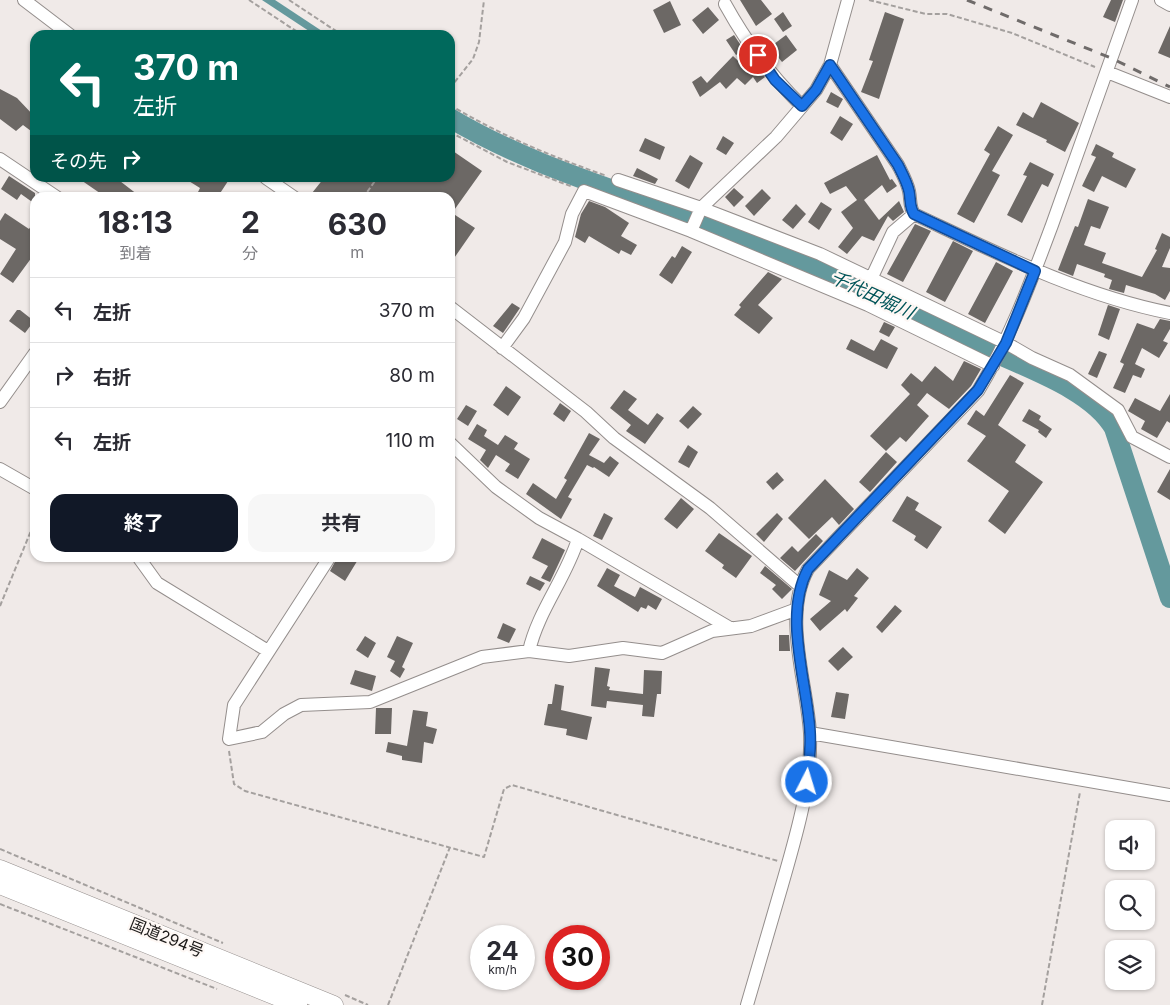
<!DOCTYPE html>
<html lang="ja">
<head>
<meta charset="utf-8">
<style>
	:root { --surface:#fff; --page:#f7f7f7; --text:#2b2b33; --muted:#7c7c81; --line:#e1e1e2; --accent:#111827 }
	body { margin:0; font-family:Inter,"Noto Sans JP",sans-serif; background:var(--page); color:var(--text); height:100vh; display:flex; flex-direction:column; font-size:19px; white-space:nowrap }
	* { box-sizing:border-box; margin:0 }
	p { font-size:16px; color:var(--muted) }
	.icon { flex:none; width:28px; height:28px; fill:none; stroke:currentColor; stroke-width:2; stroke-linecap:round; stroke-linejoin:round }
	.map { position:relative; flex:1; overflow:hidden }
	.details { position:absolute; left:30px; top:192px; width:425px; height:370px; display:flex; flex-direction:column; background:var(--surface); border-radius:15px; box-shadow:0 1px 4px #0004 }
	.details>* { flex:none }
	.banner { position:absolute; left:30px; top:30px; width:425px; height:152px; border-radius:15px; box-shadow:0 1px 4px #0004; background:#00695c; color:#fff; overflow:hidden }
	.controls { position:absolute; left:1105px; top:820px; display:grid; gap:10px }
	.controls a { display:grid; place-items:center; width:50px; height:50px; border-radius:10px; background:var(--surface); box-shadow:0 1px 4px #0004; font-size:25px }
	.speed { position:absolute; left:470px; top:925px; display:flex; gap:10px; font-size:25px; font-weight:700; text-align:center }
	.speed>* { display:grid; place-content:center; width:65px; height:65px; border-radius:50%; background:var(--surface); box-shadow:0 1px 4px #0004; line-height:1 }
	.speed small { font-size:12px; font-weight:400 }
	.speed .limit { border:8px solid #d22; background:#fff; color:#111 }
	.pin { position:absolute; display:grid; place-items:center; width:42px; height:42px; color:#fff; margin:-21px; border:2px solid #fff; border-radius:50%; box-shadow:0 1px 5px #0007 }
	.me { position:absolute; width:55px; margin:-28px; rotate:5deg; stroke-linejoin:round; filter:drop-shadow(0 0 4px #0008) }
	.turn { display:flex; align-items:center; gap:18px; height:105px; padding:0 20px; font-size:22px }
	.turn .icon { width:65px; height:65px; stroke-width:2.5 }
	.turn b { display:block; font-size:35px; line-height:42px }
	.then { display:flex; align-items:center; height:48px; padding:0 20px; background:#0003; gap:10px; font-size:19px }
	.eta { display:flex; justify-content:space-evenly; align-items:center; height:85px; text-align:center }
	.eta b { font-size:30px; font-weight:700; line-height:35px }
	.primary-button { display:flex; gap:10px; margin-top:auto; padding:10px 20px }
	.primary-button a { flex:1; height:58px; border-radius:15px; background:var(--accent); color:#fff; font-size:20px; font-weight:700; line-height:58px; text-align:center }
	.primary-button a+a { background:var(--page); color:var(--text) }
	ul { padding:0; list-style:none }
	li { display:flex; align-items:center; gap:15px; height:65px; padding:0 20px; border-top:1px solid var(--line) }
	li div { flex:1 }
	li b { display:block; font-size:19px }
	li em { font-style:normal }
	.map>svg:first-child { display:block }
</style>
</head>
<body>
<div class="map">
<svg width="1170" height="1005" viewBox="0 0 1170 1005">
	<rect width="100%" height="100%" fill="#f0eae8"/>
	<path fill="#64999d" d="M262,0H275L328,35H315Z"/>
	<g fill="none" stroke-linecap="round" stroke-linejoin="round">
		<path stroke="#64999d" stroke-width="20" d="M450,118C527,164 611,188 694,219C795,257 893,304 991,351C1029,369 1092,390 1114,428L1170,598"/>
	</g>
	<path fill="#6c6865" d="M740,0H761L772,14L756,26Z
		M1111,0H1123L1115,22L1103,17Z
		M670,1L681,25L664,33L653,10Z
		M708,7L719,20L703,34L692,20Z
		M783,12L792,26L783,32L774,19Z
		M885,12L904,19L879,99L861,92L873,61L869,60Z
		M1170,26V58L1158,53Z
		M734,35L744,50L736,55L726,40Z
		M786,35L797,50L782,62L770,47Z
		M733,56L751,73L757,67L765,77L757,83L753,77L745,85L737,78L726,89L720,82L700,97L692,82L701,76L707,83Z
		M0,89L17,98L35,117V134L23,125L16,131L0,119Z
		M831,92L843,99L838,108L826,102Z
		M1041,102L1079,123L1065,152L1046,142L1047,140L1016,125L1023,112L1033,118Z
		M840,116L853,124L842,141L830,133Z
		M998,126L1013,135L992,171L1000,175L974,223L957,214L990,154L984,150Z
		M723,136L734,143L726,155L716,149Z
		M645,138L665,147L660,160L639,151Z
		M1096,144L1114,153L1112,157L1136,169L1126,188L1102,176L1094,192L1082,186L1096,157L1091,155Z
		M450,149L482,171L452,213L475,228L450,264V198H369L364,194L362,198H308L324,178H450Z
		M690,155L703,163L689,189L675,181Z
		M877,155L890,180L892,179L897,186L887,193L882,185L864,200L879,220L899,201L904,212L893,221L888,216L874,241L862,236L847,254L838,247L853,228L841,212L857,200L846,186L830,194L824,183Z
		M1030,162L1054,174L1048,187L1042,184L1022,223L1007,215L1027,176L1023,175Z
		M637,168L658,179L655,184L633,176Z
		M9,176L35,193V204L21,194L17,200L1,189Z
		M78,178H116L142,198H107Z
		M184,178H230L217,198H195L200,188Z
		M734,188L744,197L734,207L725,197Z
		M762,189L771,198L754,216L745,206Z
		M1088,199L1109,207L1100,229L1091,226L1084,245L1106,253L1102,263L1142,277L1157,250L1155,249L1162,233L1170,237V248L1162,267L1170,268V291L1165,300L1155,294L1126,285L1124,293L1109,289L1112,280L1104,277L1105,274L1077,264L1073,276L1058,270L1075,226L1078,227Z
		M589,201L605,207L629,223L621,236L637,245L631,255L621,250L619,254L589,236L585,243L575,237L581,214Z
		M821,202L832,209L819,230L808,222Z
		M796,204L806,214L793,229L782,220Z
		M5,213L29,229L35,220V253L13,283L0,274L16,249L0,239V221Z
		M915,224L931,231L903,282L887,274Z
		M953,241L973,251L945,302L926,292Z
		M682,246L692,252L672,284L659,275L672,256L675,258Z
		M996,262L1013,271L985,323L968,314Z
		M768,272L782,279L758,305L773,318L759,334L734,315L741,307L739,305Z
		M512,303L520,308L503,333L493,326Z
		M1108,305L1120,309L1109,340L1098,335Z
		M17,310H20L34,321L25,333L9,321Z
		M1160,319L1170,321V329L1163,341L1168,343L1159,358L1142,348L1135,364L1145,369L1141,378L1133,375L1125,393L1113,388L1124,364L1120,362L1137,323L1154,329Z
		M884,322L895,327L889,337L879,332Z
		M851,339L874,351L881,339L898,348L887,369L846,349Z
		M1099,351L1107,354L1097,378L1088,374Z
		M964,361L981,369L971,386L949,409L927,393L917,405L929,416L906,442L900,437L886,451L870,436L910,394L901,385L911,373L922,382L935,366L953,381Z
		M1010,375L1024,383L998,425L1026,445L1015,462L1043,482L1005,534L988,521L1009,491L967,461L986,436L967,424L976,410L984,416Z
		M506,386L521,397L508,416L493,405Z
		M624,390L637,399L628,410L648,425L657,413L664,418L645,444L626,431L631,425L610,408Z
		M1170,394V423L1167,421L1157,438L1141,429L1145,421L1128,411L1135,398L1160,411Z
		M560,403L571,411L564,422L553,414Z
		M466,405L477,411L468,426L457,419Z
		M693,406L702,414L688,429L679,421Z
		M1029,409L1041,416L1039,420L1052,429L1046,438L1038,432L1039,430L1022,421Z
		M477,424L487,430L484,436L498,445L505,435L518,443L514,449L530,459L518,479L505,471L510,464L496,455L488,468L480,460L486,450L468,439Z
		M589,433L600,439L589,455L604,463L610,456L619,463L609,477L594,467L593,468L587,465L568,497L572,499L561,519L526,494L533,483L556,499L567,480L564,478Z
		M688,445L698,452L689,468L678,462Z
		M886,452L897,462L870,492L859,482Z
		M1170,469V500L1157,492Z
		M777,472L784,480L773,490L766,482Z
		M825,479L854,509L839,525L832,517L809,539L788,518Z
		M907,496L919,503L915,510L942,527L927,549L914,540L916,536L892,521Z
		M681,498L694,509L677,529L664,519Z
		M604,513L613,518L602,540L593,536Z
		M777,513L783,519L764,542L756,534Z
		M719,533L752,556L736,578L722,568L724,565L705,551Z
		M816,534L823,541L795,571L780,558L792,546L798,552Z
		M542,538L565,550L550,582L541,578L548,566L532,558Z
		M337,558H359L345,581L330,571Z
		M765,566L792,589L782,599L772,589L776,585L760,573Z
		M607,568L620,575L614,586L635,597L640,587L662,599L656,610L648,605L646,609L641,607L638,612L597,586Z
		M857,568L869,578L854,596L858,598L847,612L845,609L820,631L810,619L831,601L819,595L829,570L847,580Z
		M530,576L545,583L540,591L526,584Z
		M895,605L902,611L882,633L876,627Z
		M503,623L516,629L509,643L497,638Z
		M779,635H789L790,651H779Z
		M365,636L376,643L368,658L356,650Z
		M397,636L413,643L402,667L405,669L400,678L390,671L395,661L387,657Z
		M843,647L853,657L838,671L828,661Z
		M595,667L610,669L607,686L610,687L609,690L643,694L644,670L662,671L661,694H657L654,717L642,716L643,705L607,701L606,708L591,706Z
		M355,670L376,676L372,691L350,684Z
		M555,684L564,686L561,710L592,717L587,740L566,735L567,729L544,725L548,704H552Z
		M836,692L849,694L845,719L831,717Z
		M376,708H392L391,734H375Z
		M413,710L428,712L426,726L437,729L433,744L424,742L422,763L402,760V756L386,752L388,742L407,746Z"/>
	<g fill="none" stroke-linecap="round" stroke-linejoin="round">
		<g stroke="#948e8c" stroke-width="14">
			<path id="minor" d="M24,0L70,35
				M1161,0L1170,5
				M725,4C746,42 771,76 802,106
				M830,65L898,165C902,173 907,182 909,191C911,200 909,206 914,214
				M1107,72L1170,97
				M0,159L58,198
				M266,178L295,198
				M618,180L701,208L820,254L1006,343L1032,358L1070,375L1118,410L1132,437L1170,457
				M691,231L701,208L776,137L816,90L830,65L848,0
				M872,277L893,232L914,214C997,253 1079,295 1170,313
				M450,307L586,412L614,438L710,508L800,586
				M502,348L524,318L565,242L572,214L584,191L691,231L868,305L993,366
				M0,402L35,353
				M450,443L496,487L539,518L578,539L730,628
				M0,469L35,489
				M139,558L157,583L268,651
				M329,558L234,705L229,739L262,732L284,714L301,705L370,702L482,657L529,651L569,656L623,648L662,653L712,631L751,626L797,609
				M529,651C538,611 566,578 578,539
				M810,733L1170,795
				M747,1005C759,965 770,925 782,885C796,836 812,784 810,733C807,682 782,616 808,569L978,391C1010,339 1031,281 1052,225C1079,150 1105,75 1132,0"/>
		</g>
		<g stroke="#948e8c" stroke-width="19">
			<path id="highway" d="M0,869L334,1005
				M0,885L298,1005"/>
		</g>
		<path stroke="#a4a09e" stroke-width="2" stroke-dasharray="5 2.5" stroke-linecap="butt" d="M249,0L302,35
			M289,0L342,35
			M869,0L926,14H947L1012,33L1095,67
			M450,88L473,59L479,42L484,0
			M450,105C500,135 552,157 607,176
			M450,132L507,162L573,187
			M363,198L377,178
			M0,606L35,521
			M229,751L234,784L245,791L484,857L504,789L512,785L778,861
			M0,849L223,943
			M0,904L217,989
			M345,995L368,1005
			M388,1005L450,847
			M1042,1005L1080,792"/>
		<use href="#minor" stroke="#fff" stroke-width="12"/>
		<use href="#highway" stroke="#fff" stroke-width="18"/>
		<path stroke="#6f6b6a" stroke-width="3" stroke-dasharray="9 9" stroke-linecap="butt" d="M967,0L1111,58L1170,87"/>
	</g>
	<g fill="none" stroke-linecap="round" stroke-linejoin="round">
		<g stroke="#114b97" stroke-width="12">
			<path id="route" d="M758,55L775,80L802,106L816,90L830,65L898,165C902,173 907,182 909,191C911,200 909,206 914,214L1035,271L1006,343L978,390L808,569C783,616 807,681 810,732C811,748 809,766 807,782"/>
		</g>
		<use href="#route" stroke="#1a73e8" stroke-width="9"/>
	</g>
	<g text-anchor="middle" stroke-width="4.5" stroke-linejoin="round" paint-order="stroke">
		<g font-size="16" fill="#1c1a19" stroke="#fef8f5">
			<text transform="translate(167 937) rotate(22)" y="6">国道294号</text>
		</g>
		<g font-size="18" font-style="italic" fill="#005458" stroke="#fef8f5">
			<text transform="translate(872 295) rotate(25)" y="6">千代田堀川</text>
		</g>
	</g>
</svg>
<div class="controls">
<a><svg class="icon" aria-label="sound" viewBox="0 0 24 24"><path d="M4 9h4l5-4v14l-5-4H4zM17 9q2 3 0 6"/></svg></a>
<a><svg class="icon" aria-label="search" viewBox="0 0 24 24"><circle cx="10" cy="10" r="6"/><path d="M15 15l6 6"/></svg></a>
<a><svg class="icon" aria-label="layers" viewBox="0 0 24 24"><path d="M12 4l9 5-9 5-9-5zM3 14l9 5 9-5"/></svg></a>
</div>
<div class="speed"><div>24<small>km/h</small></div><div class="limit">30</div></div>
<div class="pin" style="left:758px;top:55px;background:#d93025"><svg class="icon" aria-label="arrive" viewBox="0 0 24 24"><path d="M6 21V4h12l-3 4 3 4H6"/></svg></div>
<svg class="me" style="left:807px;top:782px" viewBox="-20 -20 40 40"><circle r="17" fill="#1a73e8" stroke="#fff" stroke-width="3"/><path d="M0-11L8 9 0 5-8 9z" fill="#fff"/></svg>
<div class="banner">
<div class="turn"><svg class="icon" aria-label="left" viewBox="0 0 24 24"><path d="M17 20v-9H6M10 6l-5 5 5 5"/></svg><div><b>370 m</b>左折</div></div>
<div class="then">その先<svg class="icon" aria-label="right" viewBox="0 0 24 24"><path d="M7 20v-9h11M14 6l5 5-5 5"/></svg></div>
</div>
<section class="details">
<div class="eta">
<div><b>18:13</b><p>到着</p></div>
<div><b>2</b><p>分</p></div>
<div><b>630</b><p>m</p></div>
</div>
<ul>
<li><svg class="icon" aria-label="left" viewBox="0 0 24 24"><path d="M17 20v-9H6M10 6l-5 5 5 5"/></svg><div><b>左折</b></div><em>370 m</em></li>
<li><svg class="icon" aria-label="right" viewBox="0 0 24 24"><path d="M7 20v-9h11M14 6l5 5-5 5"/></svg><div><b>右折</b></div><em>80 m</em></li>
<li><svg class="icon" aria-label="left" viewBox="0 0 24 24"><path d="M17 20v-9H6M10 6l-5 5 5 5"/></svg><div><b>左折</b></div><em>110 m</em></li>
</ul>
<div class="primary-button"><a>終了</a><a>共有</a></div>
</section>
</div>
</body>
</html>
